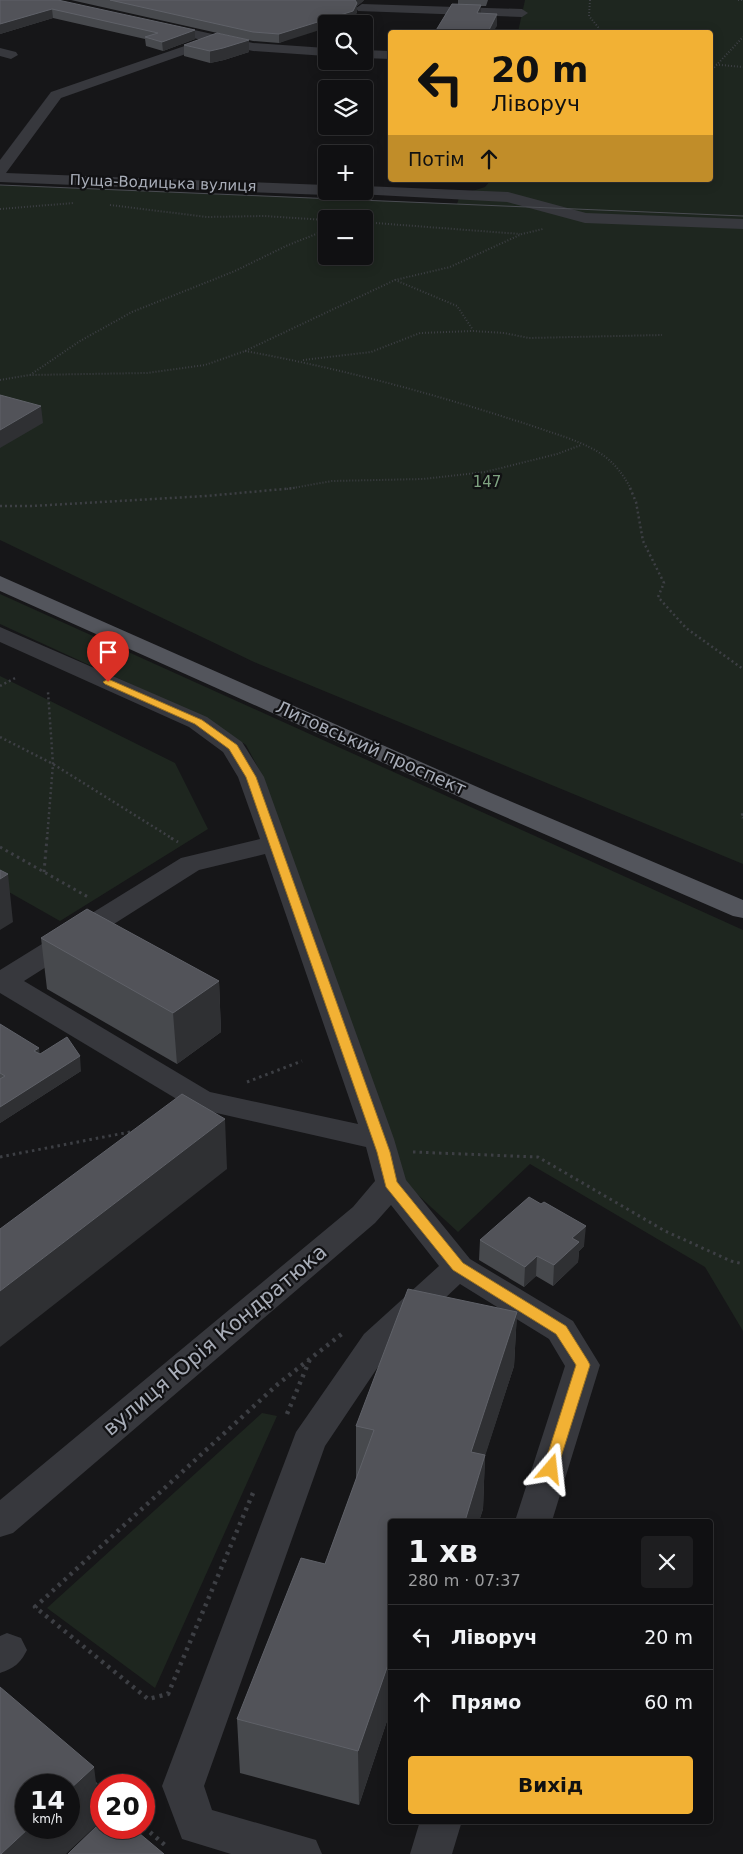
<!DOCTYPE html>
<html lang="uk">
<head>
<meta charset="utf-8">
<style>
	:root { --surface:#101012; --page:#1e1e20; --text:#f1f3f6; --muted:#9c9d9f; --line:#303032; --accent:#f2b134 }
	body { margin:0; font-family:"DejaVu Sans",sans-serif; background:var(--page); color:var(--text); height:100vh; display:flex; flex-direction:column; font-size:19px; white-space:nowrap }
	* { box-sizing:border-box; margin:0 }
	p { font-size:16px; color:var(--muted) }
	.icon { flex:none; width:28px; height:28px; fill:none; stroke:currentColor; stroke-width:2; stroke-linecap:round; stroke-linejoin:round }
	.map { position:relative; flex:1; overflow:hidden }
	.details { position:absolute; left:388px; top:1519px; width:325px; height:305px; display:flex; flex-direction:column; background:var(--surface); border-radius:5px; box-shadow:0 2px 12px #0003,0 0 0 1px var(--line) }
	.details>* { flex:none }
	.banner { position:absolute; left:388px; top:30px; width:325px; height:152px; border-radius:5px; box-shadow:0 2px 12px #0003,0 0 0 1px var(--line); background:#f2b134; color:#111; overflow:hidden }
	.controls { position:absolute; left:318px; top:15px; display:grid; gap:10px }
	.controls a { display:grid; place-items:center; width:55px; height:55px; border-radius:5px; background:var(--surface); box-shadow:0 2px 12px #0003,0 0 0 1px var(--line); font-size:25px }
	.speed { position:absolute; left:15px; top:1774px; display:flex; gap:10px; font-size:25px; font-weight:700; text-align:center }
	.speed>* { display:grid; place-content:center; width:65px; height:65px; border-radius:50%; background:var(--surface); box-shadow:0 2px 12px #0003,0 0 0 1px var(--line); line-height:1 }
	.speed small { font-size:12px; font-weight:400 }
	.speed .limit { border:8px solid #d22; background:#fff; color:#111 }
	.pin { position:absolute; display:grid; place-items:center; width:42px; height:42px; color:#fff; margin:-51px -21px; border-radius:50% 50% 50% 0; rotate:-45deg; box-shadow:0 0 5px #0007 }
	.pin .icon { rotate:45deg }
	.me { position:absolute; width:55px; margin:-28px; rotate:17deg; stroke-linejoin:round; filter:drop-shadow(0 0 4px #0008) }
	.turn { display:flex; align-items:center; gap:18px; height:105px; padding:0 20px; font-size:22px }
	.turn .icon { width:65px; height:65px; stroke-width:2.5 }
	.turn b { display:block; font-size:35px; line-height:42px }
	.then { display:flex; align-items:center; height:48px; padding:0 20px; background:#0003; gap:10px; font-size:19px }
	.round { display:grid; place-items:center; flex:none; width:52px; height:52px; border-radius:5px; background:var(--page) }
	.head { display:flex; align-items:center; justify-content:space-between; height:85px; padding:0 20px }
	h1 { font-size:30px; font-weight:700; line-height:38px }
	.primary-button { display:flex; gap:10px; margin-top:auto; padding:10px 20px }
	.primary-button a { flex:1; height:58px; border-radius:5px; background:var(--accent); color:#111; font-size:20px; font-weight:700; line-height:58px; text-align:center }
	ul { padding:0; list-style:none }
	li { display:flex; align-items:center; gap:15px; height:65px; padding:0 20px; border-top:1px solid var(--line) }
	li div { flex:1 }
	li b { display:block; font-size:19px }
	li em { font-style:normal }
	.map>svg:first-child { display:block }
</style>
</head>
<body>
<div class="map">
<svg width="743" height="1854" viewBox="0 0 743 1854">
	<rect width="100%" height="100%" fill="#161618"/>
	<path fill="#1e261f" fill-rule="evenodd" d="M525,0H743V864L254,662L0,540V185L457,204L460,195L485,187L491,180H710V32H518ZM326,219H364V256H326Z
		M0,594L743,930V1331L705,1267L530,1164L458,1232L405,1183L262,775L246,745L209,720L0,624Z
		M0,676L175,763L208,829L60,921L0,887Z
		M262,1413L277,1416L155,1688L47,1608Z"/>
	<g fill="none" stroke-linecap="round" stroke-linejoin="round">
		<path stroke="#3d3f44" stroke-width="2" stroke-dasharray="1 2" stroke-linecap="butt" d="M590,0L589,16L598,27V32
			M738,0H743
			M710,64L743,67
			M710,72L743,37
			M110,205L207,217L264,216L326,220
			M0,209L74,203
			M364,224L375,223L520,234
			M395,280L457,306L473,330
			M245,351C355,371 463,402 568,438C599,450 615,459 631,489
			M303,360L371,352L420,333L473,331L504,333L529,338L662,335
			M30,375L80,341L132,312L235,271L286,246L326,230
			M0,380L29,375L147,373L205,365L245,351L395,280L450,267L522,234L543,229
			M287,489L332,481L423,479L485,472L557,454L581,445"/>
		<path stroke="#3d3f44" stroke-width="2.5" stroke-dasharray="2 3" stroke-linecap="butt" d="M630,488L636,502L643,541L664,583L658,597L686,628L743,669
			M0,506H32L206,496L295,488
			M0,686L17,677
			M0,737L53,764L173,839
			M743,814L741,815L743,818
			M47,839L53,764L48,692"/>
		<path stroke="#3d3f44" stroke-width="3" stroke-dasharray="2.5 4" stroke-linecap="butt" d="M171,838L178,842
			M0,847L88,897
			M44,872L47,838
			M247,1082L302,1061
			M413,1152L538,1157L665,1231L731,1261L743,1264
			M0,1157L135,1131"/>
		<path stroke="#3d3f44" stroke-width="4.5" stroke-dasharray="3 5" stroke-linecap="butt" d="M287,1414L310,1359
			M253,1493L168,1694L148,1699L35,1607L278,1384L343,1333
			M94,1783L101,1790
			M144,1827L166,1846"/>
		<path fill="#37383d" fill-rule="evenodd" d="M362,4L522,9L528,13L522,17L358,11L356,8Z
			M158,22L253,43L326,48V56L253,51L217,43L61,98L6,173L326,185V191H333L332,193L326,195L0,182V160L51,92L202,40L153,29L152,26Z
			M0,48L16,52L18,55L11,59L0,56Z
			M364,50L390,51V59L364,58Z
			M364,186L508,192L586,213L743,219V229L585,223L507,202L358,194L356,191H364Z
			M0,627L207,717L242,742L264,777L394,1139L406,1180L470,1259L573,1321L600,1365L552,1521H515L565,1366L549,1339L460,1284L388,1352L325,1446L204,1786L212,1810L316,1840L322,1854H231L182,1839L162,1786L296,1432L364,1334L439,1266L391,1205L375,1223L13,1533L0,1537V1500L353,1207L375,1181L366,1147L190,1107L0,993V970L181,858L260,839L238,777L223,752L189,727L0,642ZM265,854L358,1124L210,1092L24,981L199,870Z
			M7,1633L21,1638L27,1650C20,1664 14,1668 0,1673V1636Z
			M420,1821H462L452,1854H410Z"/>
		<path fill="#53555c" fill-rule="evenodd" d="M0,576L491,793L743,900V918L733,916L473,803L0,591Z"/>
		<path stroke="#4a4c52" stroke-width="1" d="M0,185L743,216"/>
	</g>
	<path fill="#47494d" d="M0,0H58L195,39L163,51L146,46L145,39L53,18L0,34Z
		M71,0H364L362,2L357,6V12L353,20L340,24H326L279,43L253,41Z
		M458,0H488L486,6H481V13L497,26L458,5Z
		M184,45L249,52L224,60L210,63L184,56Z
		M41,938L219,981L221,1032L177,1064L47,989Z
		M0,1024L40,1054L81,1071L0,1123Z
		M480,1240L584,1246L579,1251L578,1262L553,1286L536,1276L524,1287L479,1260Z
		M517,1312L514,1366L485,1455L483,1509L479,1521H390V1712L359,1805L240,1773L237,1719L325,1564L356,1480V1426Z"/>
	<path fill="#2f3033" d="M354,0H364L362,2L357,6V12L353,20L340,24H326V28L279,43V34Z
		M481,5V17L477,13Z
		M52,9L53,18L0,34V24Z
		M497,14V26L493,32H488Z
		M195,30V39L163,51L162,42Z
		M249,40V52L224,60L210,63V51Z
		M41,406L43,423L0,448V430Z
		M8,874L13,922L0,930V879Z
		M219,981L221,1032L177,1064L173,1013Z
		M39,1048L41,1063L34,1051Z
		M80,1056L81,1071L0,1123V1107Z
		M225,1119L227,1169L0,1347V1291Z
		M586,1226L584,1246L579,1251L578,1262L553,1286L554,1265L572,1238Z
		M537,1256L536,1276L524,1287L525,1267Z
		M517,1312L514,1366L469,1506L471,1452Z
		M485,1455L483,1509L479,1521H465Z
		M390,1659V1712L359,1805L358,1751Z
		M94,1767L101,1821L66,1854H1L29,1828H69V1790Z"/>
	<path fill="#525359" stroke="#5f6168" d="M0,0H58L195,30L162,42L145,37L158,33L52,9L0,24Z
		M110,0H355L357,3L353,11L279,34L253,32Z
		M452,4L481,5L477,13L497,14L488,32H435Z
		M217,33L249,40L223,48L210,51L184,45Z
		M0,395L41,406L0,430Z
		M0,870L8,874L0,879Z
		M87,909L219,981L173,1013L41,938Z
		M0,1024L39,1048L34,1051L40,1054L67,1037L80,1056L0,1107V1079L5,1076L0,1073Z
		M182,1094L225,1119L0,1291V1229Z
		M529,1197L541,1204L544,1202L586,1226L572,1238L579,1242L554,1265L537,1256L525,1267L480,1240Z
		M408,1289L517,1312L471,1452L485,1455L465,1521H390V1659L358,1751L237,1719L301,1558L325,1564L374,1430L356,1426Z
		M0,1687L94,1767L69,1790V1785H26V1828H29L1,1854H0Z
		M101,1822V1828H133L164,1854H68Z"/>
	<path fill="#f2b134" stroke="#9d7322" d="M108,679L202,720L237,745L256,777L390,1152L397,1182L463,1263L566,1326L588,1361L590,1365L556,1473L551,1475L545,1473L543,1469L576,1365L556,1334L453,1270L386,1187L377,1152L246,777L229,749L195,724L105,684L103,682Z"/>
	<g text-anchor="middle" stroke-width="4.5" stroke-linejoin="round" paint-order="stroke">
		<g font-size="15" fill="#a8adb8" stroke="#111113">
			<text transform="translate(163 183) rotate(2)" y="5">Пуща-Водицька вулиця</text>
		</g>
		<g font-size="15" fill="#7fa381" stroke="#111113">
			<text x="487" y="487">147</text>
		</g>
		<g font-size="18" fill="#a8adb8" stroke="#111113">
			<text transform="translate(371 748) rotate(24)" y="6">Литовський проспект</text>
		</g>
		<g font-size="21" fill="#a8adb8" stroke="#111113">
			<text transform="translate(215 1340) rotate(-40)" y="7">вулиця Юрія Кондратюка</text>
		</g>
	</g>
</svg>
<div class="controls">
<a><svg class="icon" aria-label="search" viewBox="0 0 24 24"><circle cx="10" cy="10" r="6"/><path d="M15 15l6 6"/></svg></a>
<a><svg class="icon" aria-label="layers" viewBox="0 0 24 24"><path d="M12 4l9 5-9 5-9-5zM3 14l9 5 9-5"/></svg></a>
<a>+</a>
<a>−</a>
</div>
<div class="speed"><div>14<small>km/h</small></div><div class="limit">20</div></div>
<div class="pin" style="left:108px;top:682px;background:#d93025"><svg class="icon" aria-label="arrive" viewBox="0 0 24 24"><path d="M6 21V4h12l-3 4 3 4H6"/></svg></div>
<svg class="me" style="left:551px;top:1469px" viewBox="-20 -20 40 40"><path d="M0-17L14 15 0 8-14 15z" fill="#f2b134" stroke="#fff" stroke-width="4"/></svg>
<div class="banner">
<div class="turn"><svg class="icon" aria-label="left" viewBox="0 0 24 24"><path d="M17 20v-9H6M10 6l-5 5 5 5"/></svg><div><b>20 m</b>Ліворуч</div></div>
<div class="then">Потім<svg class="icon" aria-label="ahead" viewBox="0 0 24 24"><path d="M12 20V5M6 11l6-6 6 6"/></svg></div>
</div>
<section class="details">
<div class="head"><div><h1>1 хв</h1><p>280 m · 07:37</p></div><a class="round"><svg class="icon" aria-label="close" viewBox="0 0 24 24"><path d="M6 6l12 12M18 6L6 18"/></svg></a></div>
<ul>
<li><svg class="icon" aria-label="left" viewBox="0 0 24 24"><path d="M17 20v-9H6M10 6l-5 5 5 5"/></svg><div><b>Ліворуч</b></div><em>20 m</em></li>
<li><svg class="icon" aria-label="ahead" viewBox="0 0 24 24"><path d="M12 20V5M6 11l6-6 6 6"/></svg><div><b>Прямо</b></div><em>60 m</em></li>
</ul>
<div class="primary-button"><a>Вихід</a></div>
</section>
</div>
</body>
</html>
